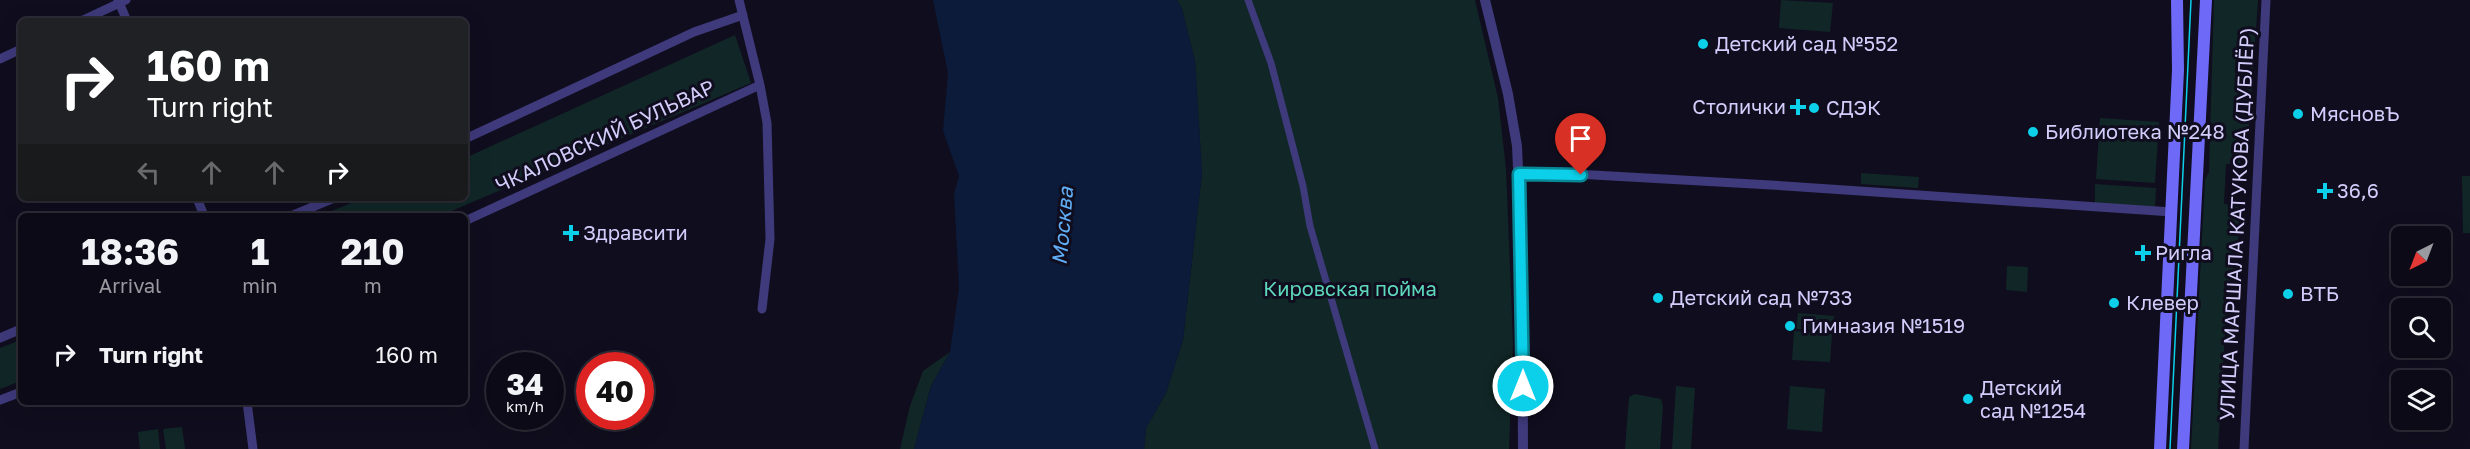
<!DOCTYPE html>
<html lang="en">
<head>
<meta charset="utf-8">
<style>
	:root { --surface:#0c0a16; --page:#15131f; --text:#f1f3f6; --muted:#9a9aa1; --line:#2c2b35 }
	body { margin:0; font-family:"Golos Text",sans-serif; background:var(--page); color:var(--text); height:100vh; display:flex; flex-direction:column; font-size:22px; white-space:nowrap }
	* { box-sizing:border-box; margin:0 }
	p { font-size:20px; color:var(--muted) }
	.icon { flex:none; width:33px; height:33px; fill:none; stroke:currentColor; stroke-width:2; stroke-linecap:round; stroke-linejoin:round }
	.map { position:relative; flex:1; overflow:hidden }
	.panel { position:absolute; left:18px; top:213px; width:450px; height:192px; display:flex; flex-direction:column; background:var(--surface); border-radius:9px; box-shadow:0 6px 24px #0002,0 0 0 2px var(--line) }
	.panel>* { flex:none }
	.guide { position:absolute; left:18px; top:18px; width:450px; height:183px; border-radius:9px; box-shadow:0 6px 24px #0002,0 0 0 2px var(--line); background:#202124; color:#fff; overflow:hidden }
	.needle { width:39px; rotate:222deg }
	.controls { position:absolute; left:2391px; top:226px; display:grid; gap:12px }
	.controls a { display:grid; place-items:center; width:60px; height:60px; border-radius:9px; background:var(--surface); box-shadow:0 6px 24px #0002,0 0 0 2px var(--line); font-size:30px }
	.speed { position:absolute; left:486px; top:352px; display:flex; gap:12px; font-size:30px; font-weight:700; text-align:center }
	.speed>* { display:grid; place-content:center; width:78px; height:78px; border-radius:50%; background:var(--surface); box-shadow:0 6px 24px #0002,0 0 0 2px var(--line); line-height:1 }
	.speed small { font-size:15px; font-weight:400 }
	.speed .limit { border:9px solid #d22; background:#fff; color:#111 }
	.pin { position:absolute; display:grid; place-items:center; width:51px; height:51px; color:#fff; margin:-62px -26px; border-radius:50% 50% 50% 0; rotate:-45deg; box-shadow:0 0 6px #0007 }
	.pin .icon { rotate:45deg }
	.me { position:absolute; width:66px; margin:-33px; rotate:0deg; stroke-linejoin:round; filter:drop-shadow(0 0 4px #0008) }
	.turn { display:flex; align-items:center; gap:21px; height:126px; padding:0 30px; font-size:27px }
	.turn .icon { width:78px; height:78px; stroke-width:2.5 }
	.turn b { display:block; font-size:42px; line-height:51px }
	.lanes { display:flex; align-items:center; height:57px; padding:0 30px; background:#0003; justify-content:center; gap:30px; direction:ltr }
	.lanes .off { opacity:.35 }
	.eta { display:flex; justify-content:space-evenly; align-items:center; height:102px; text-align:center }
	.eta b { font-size:36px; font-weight:700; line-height:42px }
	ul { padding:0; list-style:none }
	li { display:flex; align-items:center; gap:18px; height:78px; padding:0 30px }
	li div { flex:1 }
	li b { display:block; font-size:22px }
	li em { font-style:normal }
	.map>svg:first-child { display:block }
</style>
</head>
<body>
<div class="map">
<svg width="2470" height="449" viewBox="0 0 2470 449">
	<rect width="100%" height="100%" fill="#100d1e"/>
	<path fill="#112727" d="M1177,0H1475L1498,98L1506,169L1513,343L1509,449H1144L1146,428L1166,393L1183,340L1202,173L1195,61L1182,9Z
		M1781,0L1833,3L1830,32L1779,28Z
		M2214,0H2258L2249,127L2244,128L2240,163L2226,164L2224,204L2240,205L2237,271L2228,284L2218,449H2191L2205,180L2209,172Z
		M735,35L751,83L440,216H319L364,198H465V158Z
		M2100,118L2159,122L2155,183L2096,179Z
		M1861,173L1919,177L1918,188L1861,184Z
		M2462,176H2470V233H2463Z
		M2095,184L2156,188L2155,208L2095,203Z
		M2007,266L2028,267L2027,292L2006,290Z
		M1798,313L1834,316L1833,331L1796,329Z
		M1794,331L1832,334L1830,362L1792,360Z
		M21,340V381L0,389V348Z
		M950,352L931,386L914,449H900L910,406L923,371Z
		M1676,386L1695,388L1691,449H1672Z
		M1790,386L1825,389L1822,432L1787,429Z
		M1635,394L1661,399L1663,406L1660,449H1625L1629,397Z
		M182,427L185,449H166L163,429Z
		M158,429L160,449H140L138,432Z"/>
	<path fill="#0b1b39" d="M933,0H1177L1182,9L1195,61L1202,173L1183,340L1166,393L1146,428L1144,449H914L931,386L950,352L959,288L954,194L959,176L943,131L948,73Z"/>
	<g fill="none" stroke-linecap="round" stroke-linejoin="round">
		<path stroke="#3e3a7b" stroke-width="7" d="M1248,0L1271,63L1303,186L1310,226L1375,449"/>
		<path stroke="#3e3a7b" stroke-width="9" d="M118,0L127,21
			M739,0L760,85L767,123L770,239L762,309
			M81,21L126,0
			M0,59L21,49
			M465,139L694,32L743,15
			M1519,174L1558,173L1771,185L2172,212
			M197,198L204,216
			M291,216L334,198
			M465,221L760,85
			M0,338L21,329
			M0,400L21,392
			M247,402L253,449
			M2244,449L2266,0"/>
		<path stroke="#3e3a7b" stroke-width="10" d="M1485,0L1508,94L1517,146L1522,258L1523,449"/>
		<path stroke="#6e69f7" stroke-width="12" d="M2160,449L2178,70L2177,0
			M2183,449L2206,0"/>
		<path stroke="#0cd0e9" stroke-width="1.5" d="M2170,449L2191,0"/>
	</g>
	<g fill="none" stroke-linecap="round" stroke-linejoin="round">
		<g stroke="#088797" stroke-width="15">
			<path id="route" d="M1523,386L1519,174L1581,175"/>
		</g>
		<use href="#route" stroke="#0cd0e9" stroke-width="10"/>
	</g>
	<g fill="#0cd0e9" stroke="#100d1e" stroke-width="2">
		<circle cx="1703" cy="44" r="6"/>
		<path d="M1795 98h6v6h6v6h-6v6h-6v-6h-6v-6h6z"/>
		<circle cx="1814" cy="108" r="6"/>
		<circle cx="2298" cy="114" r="6"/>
		<circle cx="2033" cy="132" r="6"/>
		<path d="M2322 182h6v6h6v6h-6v6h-6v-6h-6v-6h6z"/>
		<path d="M568 224h6v6h6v6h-6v6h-6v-6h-6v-6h6z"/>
		<path d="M2140 244h6v6h6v6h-6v6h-6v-6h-6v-6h6z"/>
		<circle cx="2288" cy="294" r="6"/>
		<circle cx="1658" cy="298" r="6"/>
		<circle cx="2114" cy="303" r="6"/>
		<circle cx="1790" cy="326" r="6"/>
		<circle cx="1968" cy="399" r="6"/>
	</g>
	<g text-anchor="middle" stroke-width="6" stroke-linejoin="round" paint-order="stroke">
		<g font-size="20" fill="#d3cdfc" stroke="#100d1e" text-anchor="start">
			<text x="1715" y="51">Детский сад №552</text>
			<text x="1786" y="114" text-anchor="end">Столички</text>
			<text x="1826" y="115">СДЭК</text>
			<text x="2310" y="121">МясновЪ</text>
			<text x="2045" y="139">Библиотека №248</text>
			<text x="2337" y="198">36,6</text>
			<text x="583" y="240">Здравсити</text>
			<text x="2155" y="260">Ригла</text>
			<text x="2300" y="301">ВТБ</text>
			<text x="1670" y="305">Детский сад №733</text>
			<text x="2126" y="310">Клевер</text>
			<text x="1802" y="333">Гимназия №1519</text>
			<text x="1980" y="395">Детский<tspan x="1980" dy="23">сад №1254</tspan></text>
		</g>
		<g font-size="20" fill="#d3cdfc" stroke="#100d1e">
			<text transform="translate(605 136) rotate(-25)" y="7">ЧКАЛОВСКИЙ БУЛЬВАР</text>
			<text transform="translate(2237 224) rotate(-87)" y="7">УЛИЦА МАРШАЛА КАТУКОВА (ДУБЛЁР)</text>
		</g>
		<g font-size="20" fill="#5dd8bb" stroke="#100d1e">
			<text x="1350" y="296">Кировская пойма</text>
		</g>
		<g font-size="21" font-style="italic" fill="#60aff7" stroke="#100d1e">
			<text transform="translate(1063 226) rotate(-85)" y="7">Москва</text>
		</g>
	</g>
</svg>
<div class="controls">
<a><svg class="needle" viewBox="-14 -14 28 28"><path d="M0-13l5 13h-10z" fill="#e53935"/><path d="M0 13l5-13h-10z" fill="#9a9aa1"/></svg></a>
<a><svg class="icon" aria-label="search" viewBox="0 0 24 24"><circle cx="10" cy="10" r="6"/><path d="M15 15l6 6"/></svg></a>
<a><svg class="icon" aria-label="layers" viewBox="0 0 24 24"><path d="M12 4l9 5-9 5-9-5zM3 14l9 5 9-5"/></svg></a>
</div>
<div class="speed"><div>34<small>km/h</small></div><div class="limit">40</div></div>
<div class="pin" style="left:1581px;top:175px;background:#d93025"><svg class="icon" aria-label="arrive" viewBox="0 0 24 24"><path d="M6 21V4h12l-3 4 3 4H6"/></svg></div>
<svg class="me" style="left:1523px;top:386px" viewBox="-20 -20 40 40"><circle r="17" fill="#0cd0e9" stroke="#fff" stroke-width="3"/><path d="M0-11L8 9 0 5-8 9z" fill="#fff"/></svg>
<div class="guide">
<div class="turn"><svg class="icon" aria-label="right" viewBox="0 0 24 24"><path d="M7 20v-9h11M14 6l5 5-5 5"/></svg><div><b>160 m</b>Turn right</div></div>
<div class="lanes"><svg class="icon off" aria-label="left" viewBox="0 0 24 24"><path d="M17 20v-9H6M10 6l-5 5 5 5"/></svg><svg class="icon off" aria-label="ahead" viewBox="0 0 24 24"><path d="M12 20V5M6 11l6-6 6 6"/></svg><svg class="icon off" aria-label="ahead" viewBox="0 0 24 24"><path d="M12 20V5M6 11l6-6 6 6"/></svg><svg class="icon" aria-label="right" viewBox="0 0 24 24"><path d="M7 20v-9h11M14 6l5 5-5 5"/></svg></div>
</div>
<section class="panel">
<div class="eta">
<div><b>18:36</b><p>Arrival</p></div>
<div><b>1</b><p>min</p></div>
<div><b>210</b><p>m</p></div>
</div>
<ul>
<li><svg class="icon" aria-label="right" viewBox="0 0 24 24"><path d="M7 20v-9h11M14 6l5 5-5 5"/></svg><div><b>Turn right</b></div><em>160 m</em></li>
</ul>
</section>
</div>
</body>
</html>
